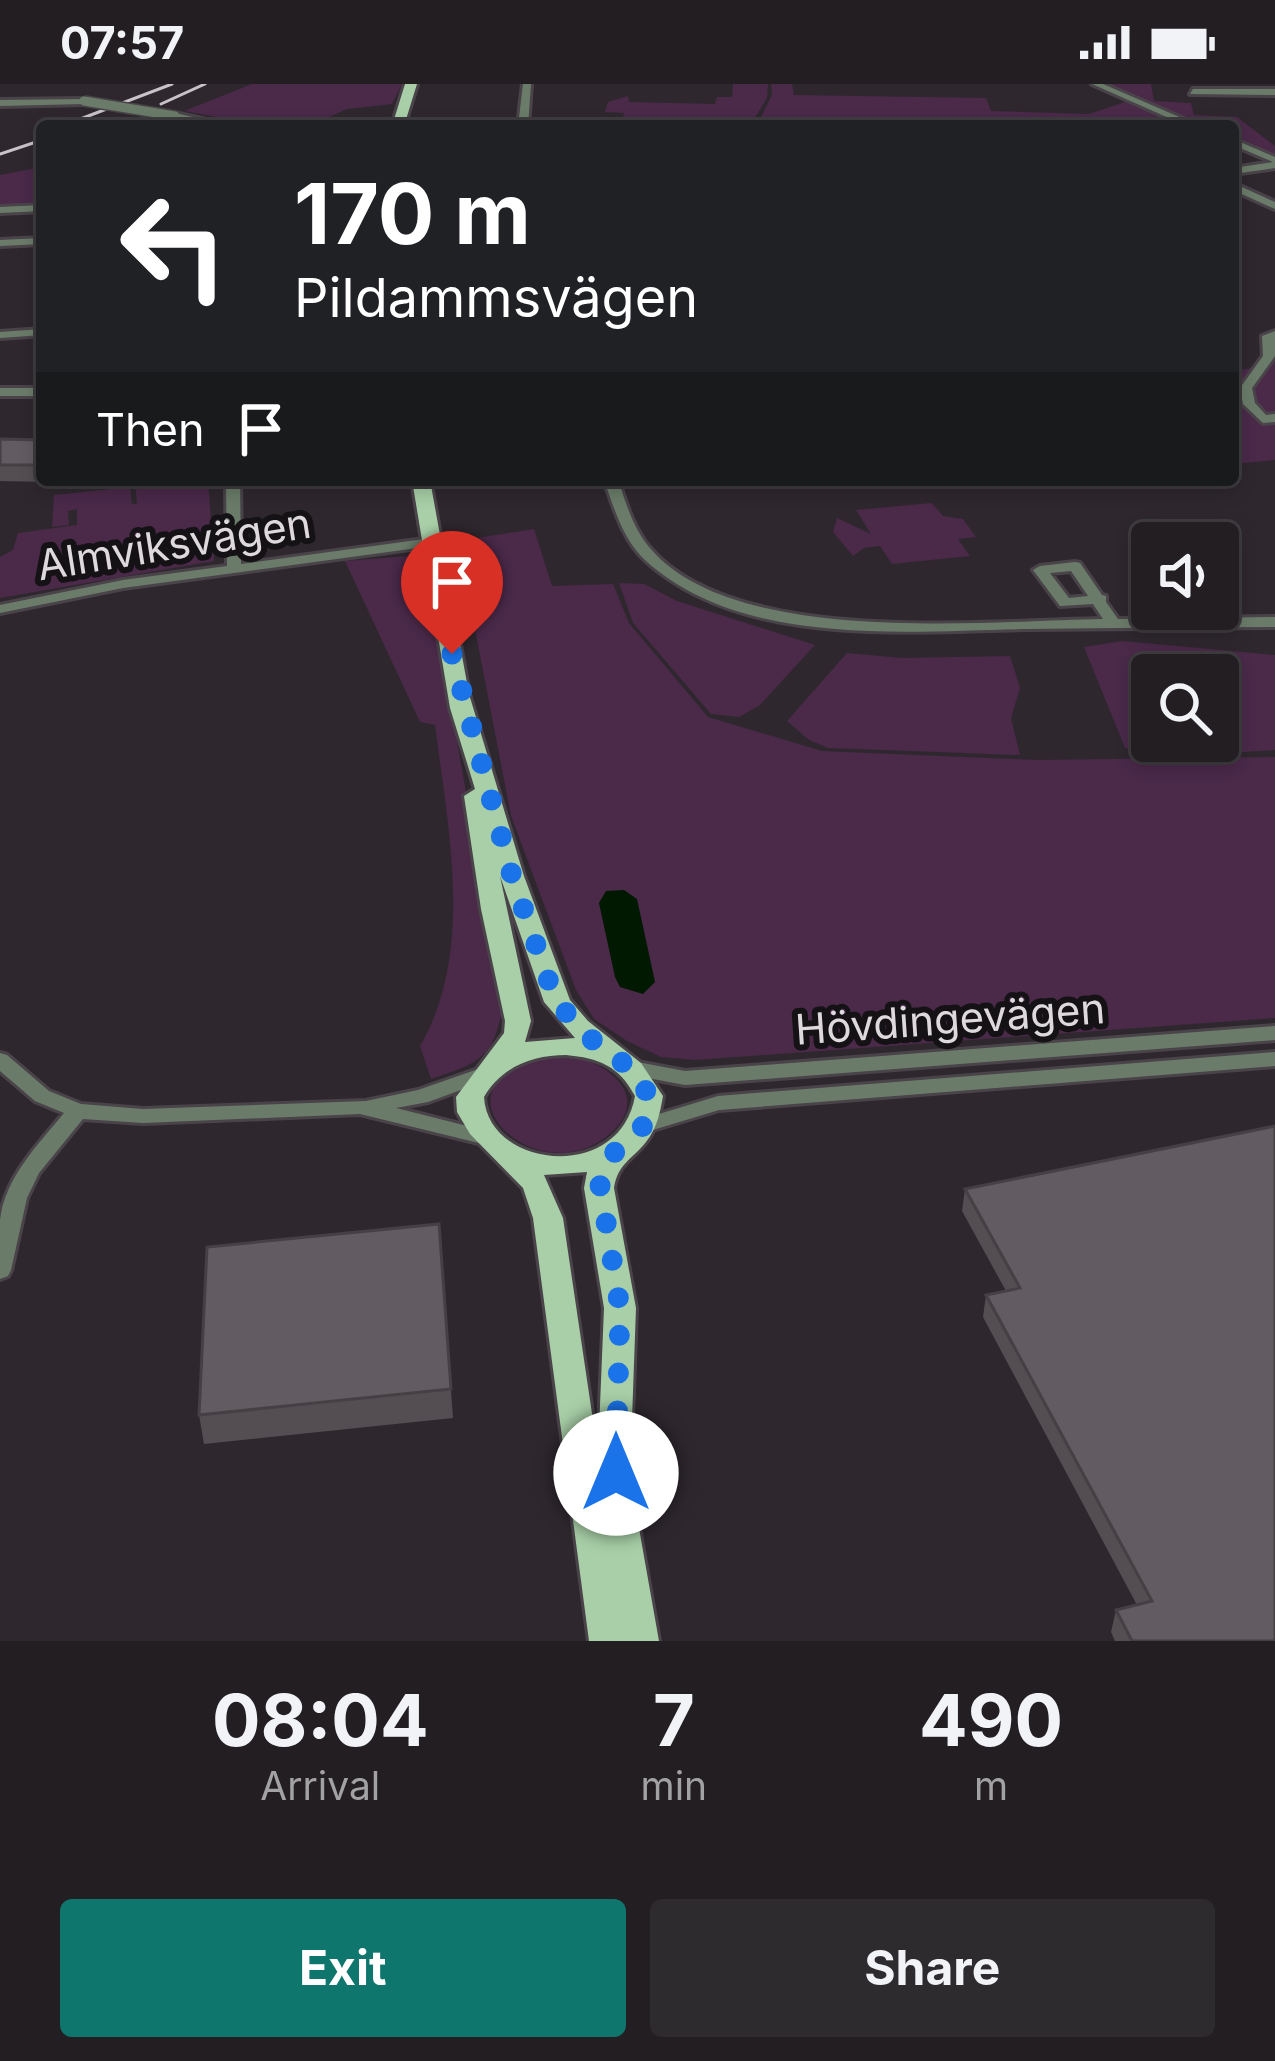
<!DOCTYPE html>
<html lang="en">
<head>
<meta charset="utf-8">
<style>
	:root { --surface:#221e22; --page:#2e2b2f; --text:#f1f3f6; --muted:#a2a2a5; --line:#3f3c40; --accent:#0f766e }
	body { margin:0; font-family:Inter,sans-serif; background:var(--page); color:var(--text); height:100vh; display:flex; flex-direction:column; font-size:45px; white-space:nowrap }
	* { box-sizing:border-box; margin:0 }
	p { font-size:39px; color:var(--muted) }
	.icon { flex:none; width:66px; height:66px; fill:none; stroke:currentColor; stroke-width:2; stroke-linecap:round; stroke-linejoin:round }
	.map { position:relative; height:1557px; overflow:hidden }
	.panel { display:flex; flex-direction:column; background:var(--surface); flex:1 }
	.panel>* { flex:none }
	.hud { position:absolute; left:36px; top:36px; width:1203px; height:366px; border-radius:12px; box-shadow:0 6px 18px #0003,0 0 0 3px var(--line); background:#202124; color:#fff; overflow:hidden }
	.tools { position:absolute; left:1131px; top:438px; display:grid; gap:24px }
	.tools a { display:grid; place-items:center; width:108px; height:108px; border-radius:12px; background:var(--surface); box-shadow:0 6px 18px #0003,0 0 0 3px var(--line); font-size:60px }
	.pin { position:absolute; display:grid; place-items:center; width:102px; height:102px; color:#fff; margin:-123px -51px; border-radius:50% 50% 50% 0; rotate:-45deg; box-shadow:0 0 12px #0007 }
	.pin .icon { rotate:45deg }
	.me { position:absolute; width:132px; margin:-66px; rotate:0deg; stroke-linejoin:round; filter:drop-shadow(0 0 9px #0008) }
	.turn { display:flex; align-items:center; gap:42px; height:252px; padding:0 60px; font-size:54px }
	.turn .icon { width:156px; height:156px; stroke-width:2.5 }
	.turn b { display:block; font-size:84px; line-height:102px }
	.then { display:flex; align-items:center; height:114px; padding:0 60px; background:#0003; gap:24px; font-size:45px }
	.eta { display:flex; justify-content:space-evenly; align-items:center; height:204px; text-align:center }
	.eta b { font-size:72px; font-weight:700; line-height:84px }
	.cta { display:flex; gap:24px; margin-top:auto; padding:24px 60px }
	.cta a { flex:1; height:138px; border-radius:12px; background:var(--accent); color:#fff; font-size:48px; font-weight:700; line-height:138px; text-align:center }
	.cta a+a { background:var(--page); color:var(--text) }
	.status { display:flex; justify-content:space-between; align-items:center; height:84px; padding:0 60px; background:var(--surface); direction:ltr }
	.status svg { height:33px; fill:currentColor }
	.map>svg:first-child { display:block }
</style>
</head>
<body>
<div class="status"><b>07:57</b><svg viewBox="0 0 49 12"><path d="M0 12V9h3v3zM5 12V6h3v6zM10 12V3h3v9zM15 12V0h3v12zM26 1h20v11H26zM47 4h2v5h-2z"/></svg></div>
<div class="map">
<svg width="1275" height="1557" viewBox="0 0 1275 1557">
	<rect width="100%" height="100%" fill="#2e282e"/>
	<path fill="#4a2949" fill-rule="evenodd" d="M252,0H402L392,20L347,25L316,39L238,37L184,27Z
		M733,0H768L767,14L750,42H621L624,29L605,28L608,18L628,12L629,18L715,20L717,13H732Z
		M771,0H792L794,11L986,14L991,27L1089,30L1128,17L1183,42L758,39L772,11Z
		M1104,0H1151L1154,17L1191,19L1194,31L1237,33L1275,62V72L1233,54V42H1204Z
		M42,83V121L0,123V91Z
		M1275,278V376L1233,380V280L1243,286Z
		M135,396H208L214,477L0,514V473L13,466L18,449L77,441V425L68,427L69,441L52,443L54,411L130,403L132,420H137Z
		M932,419L943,432L963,435L976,453L958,455L970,472L892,480L880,462L864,464L853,472L833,448L837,434L871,450L856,426Z
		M534,445L552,502L613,500L629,539L708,633L822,667L1037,676L1275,673V934L695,976L661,973L627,957L594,935L576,906L511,732L458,457Z
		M409,472L420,477L428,490L503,921C494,974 480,979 431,995L420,962C475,868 448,745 435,641L420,638L345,477Z
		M619,499L644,500L677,517L815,561L760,621L739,633L711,630L633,539Z
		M1122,557L1275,571V666L1160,673L1125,664L1084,563ZM1152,591H1218V657H1152Z
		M847,569L902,574L1010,572L1020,604L1011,634L1020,671L828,664L809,656L787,637Z
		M566,972C606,976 652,1011 612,1048C535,1119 408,988 566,972Z"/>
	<path fill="#001900" d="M624,806L637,815L655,898L643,910L620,903L615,893L599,819L606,807Z"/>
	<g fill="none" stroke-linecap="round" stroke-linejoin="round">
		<g stroke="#4a444a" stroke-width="6">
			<path id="minor" d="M523,0H531L528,42H518Z
				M1092,0H1103L1200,42H1187Z
				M1193,5H1275V11L1190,10Z
				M87,15L84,20L0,22V16Z
				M175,29L224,40L226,42H208L172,34Z
				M1233,55L1275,73V84L1233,90V84L1273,78L1233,61Z
				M1233,99L1275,118V125L1233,106Z
				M42,121V127L0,129V123Z
				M42,154V160L0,162V156Z
				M42,245V251L0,254V248Z
				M1275,247V272L1252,304L1255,319L1266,331L1275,330V338L1263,339L1243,320L1240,304L1263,272L1262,252Z
				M0,304H42V312H0Z
				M226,396H240L241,480L432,454L439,458L432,462L123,504L0,529V521L123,496L227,482Z
				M604,396H618C626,419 633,444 649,463C732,563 983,537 1103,535L1093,520L1060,522L1033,486L1040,482L1075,478L1080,479L1102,511L1106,512V518L1118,535L1275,533V543C1192,543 1109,544 1026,545C905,547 743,564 646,477C623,456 614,424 604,396ZM1071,487L1088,512L1069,514L1050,489Z
				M1275,942V956L685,1001L632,991L625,989L622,984L625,979L632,977L685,987Z
				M1275,968V982L719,1026L643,1049L636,1047L632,1042L636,1037L718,1012Z
				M0,969L7,971L49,1007L81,1020L143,1025L366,1017L418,1006L484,983L491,985L494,990L491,995L428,1018L396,1024L491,1048L494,1053L491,1058L483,1060L360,1030L143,1039L83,1035L39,1089L27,1114L11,1186L8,1192L0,1195C0,1175 0,1155 0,1136C5,1093 38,1061 64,1029L35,1017L0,987Z"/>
		</g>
		<g stroke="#4a444a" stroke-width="6">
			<path id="major" d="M405,0H417L404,42H392Z
				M412,396H430L469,610L524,792L570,916L588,937L641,979L663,1012C660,1029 657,1044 646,1058C632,1076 618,1079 614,1104L636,1224L631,1363L634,1416L659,1557H589L533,1134L523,1104L470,1050L457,1028L456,1013L504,949L505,937L481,825L464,712L475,705L450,624ZM500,792L544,918L575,954L525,958L531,937ZM566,971C599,974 619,982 635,1012C620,1099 488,1085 484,1013C501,983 533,971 566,971ZM587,1088L584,1104L604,1224L598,1370L563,1134L544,1091Z"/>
		</g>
		<use href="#minor" fill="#6a7c69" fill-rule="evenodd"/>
		<use href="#major" fill="#a8cfa7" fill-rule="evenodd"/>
		<path stroke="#c8c3c8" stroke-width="3" d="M161,20L205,0
			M62,42L172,0
			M0,70L42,56"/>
		<g stroke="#4a444a" stroke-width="12" stroke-linecap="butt">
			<path id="minor-bridge" d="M84,17L175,32"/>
		</g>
		<use href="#minor-bridge" stroke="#6a7c69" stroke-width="9"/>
	</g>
	<path fill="#544e53" d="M0,355L42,356V396H91L89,399L0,397Z
		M965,1105L1275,1557H1115L1111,1548L1116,1526L1137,1521L983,1233L986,1211L1006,1207L962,1127Z
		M439,1140L453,1334L204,1360L199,1331Z"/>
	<path fill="#625b61" stroke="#454044" stroke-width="3" d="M0,355L42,356V381H0Z
		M1275,1042V1557H1132L1116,1526L1152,1517L986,1211L1020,1204L965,1105Z
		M439,1140L451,1305L199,1331L207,1163Z"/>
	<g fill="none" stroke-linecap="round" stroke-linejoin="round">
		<path stroke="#1a73e8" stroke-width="21" stroke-dasharray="0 37.8" d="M452,570L512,792L556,918L604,968L632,984L649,1012L643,1042L614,1069L599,1095L620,1224L616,1389"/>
	</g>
	<g text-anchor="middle" stroke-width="12" stroke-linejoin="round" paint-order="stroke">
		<g font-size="42" fill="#ddd9dd" stroke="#151215">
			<text transform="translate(174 460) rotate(-9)" y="15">Almviksvägen</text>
			<text transform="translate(950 935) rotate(-4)" y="15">Hövdingevägen</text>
		</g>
	</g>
</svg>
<div class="tools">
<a><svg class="icon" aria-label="sound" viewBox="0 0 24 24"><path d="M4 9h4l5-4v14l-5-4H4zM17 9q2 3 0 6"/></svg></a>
<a><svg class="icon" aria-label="search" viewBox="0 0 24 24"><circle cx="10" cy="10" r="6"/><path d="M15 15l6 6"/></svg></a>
</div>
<div class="pin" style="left:452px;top:570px;background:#d93025"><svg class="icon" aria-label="arrive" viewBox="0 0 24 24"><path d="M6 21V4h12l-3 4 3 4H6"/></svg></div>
<svg class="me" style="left:616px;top:1389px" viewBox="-20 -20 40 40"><circle r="19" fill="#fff"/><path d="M0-13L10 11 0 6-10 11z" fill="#1a73e8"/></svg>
<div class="hud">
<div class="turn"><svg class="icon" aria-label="left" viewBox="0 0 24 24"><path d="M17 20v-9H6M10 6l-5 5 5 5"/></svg><div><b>170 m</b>Pildammsvägen</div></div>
<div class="then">Then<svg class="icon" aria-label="arrive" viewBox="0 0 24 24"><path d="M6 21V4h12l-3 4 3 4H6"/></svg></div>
</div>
</div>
<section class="panel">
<div class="eta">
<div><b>08:04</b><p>Arrival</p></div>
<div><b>7</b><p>min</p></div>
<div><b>490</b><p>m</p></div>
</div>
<div class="cta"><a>Exit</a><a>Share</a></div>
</section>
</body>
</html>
